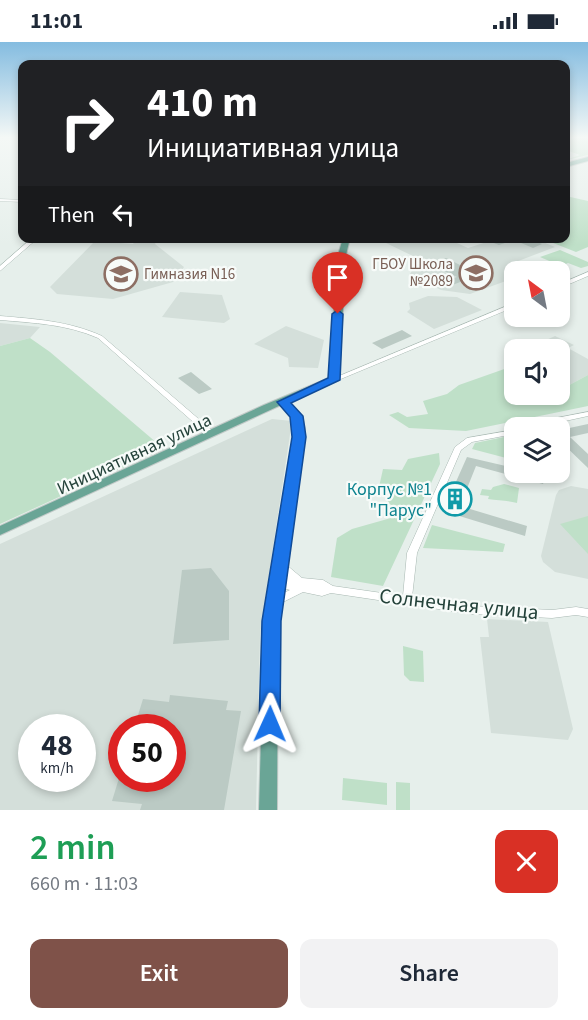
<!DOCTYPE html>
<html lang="en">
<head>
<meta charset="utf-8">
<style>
	:root { --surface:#fff; --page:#f2f2f3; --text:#1f2937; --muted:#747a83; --accent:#7f5249 }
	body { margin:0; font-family:"Source Sans 3",sans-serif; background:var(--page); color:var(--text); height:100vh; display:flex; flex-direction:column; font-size:22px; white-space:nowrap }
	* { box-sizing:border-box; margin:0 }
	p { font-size:20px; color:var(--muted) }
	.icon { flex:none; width:33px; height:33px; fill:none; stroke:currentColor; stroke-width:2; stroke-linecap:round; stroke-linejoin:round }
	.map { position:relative; height:768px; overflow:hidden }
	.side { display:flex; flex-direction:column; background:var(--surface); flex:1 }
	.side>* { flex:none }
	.top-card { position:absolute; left:18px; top:18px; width:552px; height:183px; border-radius:12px; box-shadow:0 3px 9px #0003; background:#202124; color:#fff; overflow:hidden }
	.needle { width:39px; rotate:328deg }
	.buttons { position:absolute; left:504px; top:219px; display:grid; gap:12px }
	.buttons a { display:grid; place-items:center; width:66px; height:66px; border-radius:12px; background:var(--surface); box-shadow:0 3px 9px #0003; font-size:30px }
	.speed { position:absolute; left:18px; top:672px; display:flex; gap:12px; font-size:30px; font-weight:700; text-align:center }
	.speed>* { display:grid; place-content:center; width:78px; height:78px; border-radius:50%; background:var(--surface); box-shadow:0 3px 9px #0003; line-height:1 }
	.speed small { font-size:15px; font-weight:400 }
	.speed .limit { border:9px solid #d22; background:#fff; color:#111 }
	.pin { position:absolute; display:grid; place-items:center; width:51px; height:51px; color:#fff; margin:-62px -26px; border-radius:50% 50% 50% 0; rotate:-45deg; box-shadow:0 0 6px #0007 }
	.pin .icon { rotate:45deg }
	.me { position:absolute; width:66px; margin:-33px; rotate:1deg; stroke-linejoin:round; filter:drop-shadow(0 0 4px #0008) }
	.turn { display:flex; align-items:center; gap:21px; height:126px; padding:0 30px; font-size:27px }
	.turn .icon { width:78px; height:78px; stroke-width:2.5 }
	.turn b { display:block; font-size:42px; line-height:51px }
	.then { display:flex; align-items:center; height:57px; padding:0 30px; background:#0003; gap:12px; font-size:22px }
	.round { display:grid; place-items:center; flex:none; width:63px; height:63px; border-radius:12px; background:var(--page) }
	.headline { display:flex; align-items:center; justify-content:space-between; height:102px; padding:0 30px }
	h1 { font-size:36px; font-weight:600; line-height:45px; color:#1e9e55 }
	.primary-button { display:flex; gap:12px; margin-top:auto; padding:12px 30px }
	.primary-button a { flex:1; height:69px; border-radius:12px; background:var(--accent); color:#fff; font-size:24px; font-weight:600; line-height:69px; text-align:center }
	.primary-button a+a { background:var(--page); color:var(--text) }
	.status { display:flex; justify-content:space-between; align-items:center; height:42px; padding:0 30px; background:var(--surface); direction:ltr }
	.status svg { height:16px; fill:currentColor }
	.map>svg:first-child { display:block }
</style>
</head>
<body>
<div class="status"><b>11:01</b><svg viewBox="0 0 49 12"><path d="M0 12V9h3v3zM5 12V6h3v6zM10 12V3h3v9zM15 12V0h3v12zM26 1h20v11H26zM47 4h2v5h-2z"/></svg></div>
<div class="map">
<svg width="588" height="768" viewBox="0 0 588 768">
	<rect width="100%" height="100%" fill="#e6efeb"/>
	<path fill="#d4dfda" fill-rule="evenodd" d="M394,196L448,197L468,206L496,197L533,196L555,205L513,221L531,229L514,230V236L470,252L441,248L410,232L419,217L384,200Z
		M136,198L156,200L155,202L184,225L173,240L113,257L57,252L50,245L95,199L133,202Z
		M180,250L222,253L230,277L224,281L162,275Z
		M428,254L457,255L482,268L434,287L407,270L410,267L409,261Z
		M0,281L40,285L30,296L0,304Z
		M286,284L324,298L318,326L289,325L288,316L254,302Z
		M555,294L574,303L568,306L588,317V333L560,348V308H524Z
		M272,377L292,379L260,593L256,768H0V502ZM32,686H82V736H32ZM122,686H172V736H122Z
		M571,444L588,447V537L555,530L543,520L541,514L556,453L559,448Z
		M487,577L548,580L573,687L568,698L491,691L480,595H489Z"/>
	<path fill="#bfe0c8" d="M581,95H588V113L566,118L580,113L566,108V99Z
		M566,154L588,159V205L576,210L543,197L566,196Z
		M560,208L588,220V224L581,226L568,221L561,224L540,215Z
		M30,296L50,310L164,407L0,482V304Z
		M510,325L514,328V352H560V348L588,333V364L466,389L409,386L389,373L398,370L407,375L428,372L423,359L447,352L459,343Z
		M514,393V418L472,407L475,401Z
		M439,411L440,422L383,544L331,535L337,496L352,487L398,474L400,468L388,461V451L379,445L383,427L402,428L408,417Z
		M504,442L519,446L517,461C507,458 498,459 488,457L489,454L480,453L482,447L491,448L493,445Z
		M588,474V512L560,482Z
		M432,483L505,502L503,510L423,506Z
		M403,604L423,609L424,640L410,639L404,633Z
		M343,736L387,741V763L342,758Z
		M396,740L410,741V768H396Z"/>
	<path fill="#bbcac4" d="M500,196H528L542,202L533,206L514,198L499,203L491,200Z
		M446,216L472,229L476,227L484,231L447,245L439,241L457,235L430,222Z
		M402,288L412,294L382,307L372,301Z
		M191,330L212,347L199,352L178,336Z
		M588,382V391L570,395L588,412V426L560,399V388Z
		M467,415L514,426V430H531L546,434L543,442L476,424L460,464L527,484L525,494L443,469Z
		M211,526L229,549V598L173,602L182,528Z
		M170,653L228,659L226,668L241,669L224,768H140L142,762L112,759L119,736H172V686H134L143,657L169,660Z"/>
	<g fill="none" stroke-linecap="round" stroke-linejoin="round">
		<g stroke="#a8b8b2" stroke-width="1">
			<path id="minor" d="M0,157L22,158V160L0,159Z
				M32,196H38L0,229V224Z
				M588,230V234L560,246V242Z
				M514,261V265L336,339H332L331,338L332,337Z
				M0,274C35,277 69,279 102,294L215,391L211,393H208L98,296C66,282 34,281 0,278Z
				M588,370V374L556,381L545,386H535L551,377Z
				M514,388V392L472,400L461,408L417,511L412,555L472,564L552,568L576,565L588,567V575L576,573L552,576L472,572L331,551L322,554L303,550L277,563L274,564L271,563L269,560L271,557L290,548L283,546L281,543L282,541L275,540L273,537L275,534L278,533L288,534L275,522L277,520L280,518L283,520L302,536L323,538L333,544L403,554L407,511L455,405L467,396Z"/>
		</g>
		<g stroke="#c2cac8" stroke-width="2">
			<path id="major" d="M588,115V119L566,125V121Z
				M343,196H350L346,213L339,338L289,360L302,374L305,387L278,586L277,768H259L264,586L295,387L292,375L281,363L0,493V484L264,363L329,336L338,213Z"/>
		</g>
		<use href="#minor" fill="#fff" fill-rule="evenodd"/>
		<use href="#major" fill="#6aa596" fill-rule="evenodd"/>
	</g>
	<linearGradient id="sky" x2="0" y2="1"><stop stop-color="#84bce0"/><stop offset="0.47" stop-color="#f4f8f6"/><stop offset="1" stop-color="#f4f8f6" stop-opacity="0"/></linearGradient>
	<rect width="588" height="203" fill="url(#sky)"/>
	<path fill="#1a73e8" stroke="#114b97" stroke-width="1.5" d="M338,268L343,272L340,338L291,361L303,374L306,395L281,579L280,682L277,689L270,692L262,689L259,682L262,579L292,395L290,375L277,360L328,336L332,272Z"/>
	<defs>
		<g id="school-ring" transform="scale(1.725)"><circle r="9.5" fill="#f7fbf9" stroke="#8d6e63" stroke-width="1.5"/><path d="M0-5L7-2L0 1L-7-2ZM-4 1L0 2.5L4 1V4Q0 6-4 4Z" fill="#8d6e63"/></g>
		<g id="building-ring" transform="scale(1.725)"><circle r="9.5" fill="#f7fbf9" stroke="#0f9aa8" stroke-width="1.5"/><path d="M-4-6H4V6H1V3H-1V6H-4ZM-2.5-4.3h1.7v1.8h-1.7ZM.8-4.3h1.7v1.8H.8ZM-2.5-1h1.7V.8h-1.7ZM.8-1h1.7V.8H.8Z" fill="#0f9aa8"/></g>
	</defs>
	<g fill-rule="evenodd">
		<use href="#school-ring" x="476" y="231"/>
		<use href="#school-ring" x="121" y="232"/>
		<use href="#building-ring" x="455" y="457"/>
	</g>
	<g text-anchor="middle" stroke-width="4.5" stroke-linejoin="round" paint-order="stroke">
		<g font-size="15" fill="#785e54" stroke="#f7fbf9" text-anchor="end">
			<text x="453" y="227">ГБОУ Школа<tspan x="453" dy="17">№2089</tspan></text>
			<text x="144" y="237" text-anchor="start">Гимназия N16</text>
		</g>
		<g font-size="18" fill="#24423a" stroke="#f7fbf9">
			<text transform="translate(134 412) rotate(-25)" y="6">Инициативная улица</text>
		</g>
		<g font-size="18" fill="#0d838f" stroke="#f7fbf9" text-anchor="end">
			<text x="432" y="453">Корпус №1<tspan x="432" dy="21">"Парус"</tspan></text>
		</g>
		<g font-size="21" fill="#24423a" stroke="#f7fbf9">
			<text transform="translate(459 562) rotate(6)" y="7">Солнечная улица</text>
		</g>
	</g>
</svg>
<div class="buttons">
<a><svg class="needle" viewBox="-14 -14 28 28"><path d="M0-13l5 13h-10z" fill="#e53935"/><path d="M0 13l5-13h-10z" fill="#747a83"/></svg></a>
<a><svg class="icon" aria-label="sound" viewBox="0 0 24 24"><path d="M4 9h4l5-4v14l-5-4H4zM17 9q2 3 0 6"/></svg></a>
<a><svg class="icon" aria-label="layers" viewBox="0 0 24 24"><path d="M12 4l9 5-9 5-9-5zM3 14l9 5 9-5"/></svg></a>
</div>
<div class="speed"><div>48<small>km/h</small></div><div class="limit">50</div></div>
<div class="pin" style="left:338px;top:272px;background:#d93025"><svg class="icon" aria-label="arrive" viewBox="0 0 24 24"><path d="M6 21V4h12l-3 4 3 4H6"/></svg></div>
<svg class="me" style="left:270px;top:682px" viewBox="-20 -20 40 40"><path d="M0-17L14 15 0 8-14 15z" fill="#1a73e8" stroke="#fff" stroke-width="4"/></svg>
<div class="top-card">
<div class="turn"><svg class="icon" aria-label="right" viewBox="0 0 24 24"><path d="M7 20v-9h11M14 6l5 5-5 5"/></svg><div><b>410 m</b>Инициативная улица</div></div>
<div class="then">Then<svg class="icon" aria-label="left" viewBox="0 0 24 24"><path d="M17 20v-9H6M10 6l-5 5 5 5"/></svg></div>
</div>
</div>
<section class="side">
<div class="headline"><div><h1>2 min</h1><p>660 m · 11:03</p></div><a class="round" style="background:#d93025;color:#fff"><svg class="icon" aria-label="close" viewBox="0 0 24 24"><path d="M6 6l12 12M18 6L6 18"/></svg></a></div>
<div class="primary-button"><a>Exit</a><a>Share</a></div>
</section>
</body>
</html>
